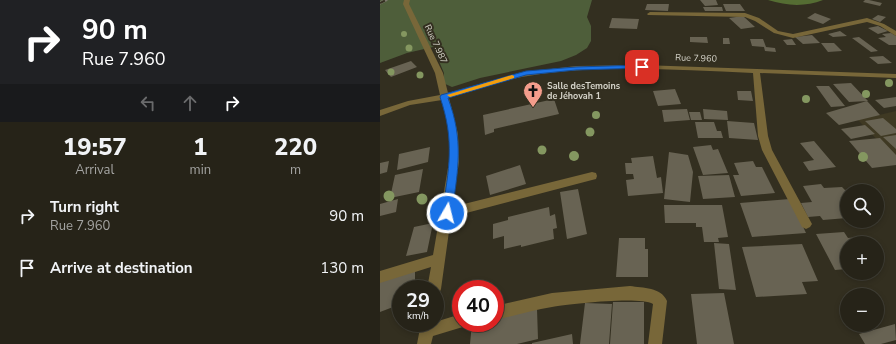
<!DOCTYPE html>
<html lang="en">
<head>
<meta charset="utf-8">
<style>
	:root { --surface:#262318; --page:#322f25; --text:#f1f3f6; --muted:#a4a4a2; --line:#424037 }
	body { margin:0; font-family:"Nunito Sans",sans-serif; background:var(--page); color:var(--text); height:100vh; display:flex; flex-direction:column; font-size:15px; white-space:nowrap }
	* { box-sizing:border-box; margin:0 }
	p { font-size:13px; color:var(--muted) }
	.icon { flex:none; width:22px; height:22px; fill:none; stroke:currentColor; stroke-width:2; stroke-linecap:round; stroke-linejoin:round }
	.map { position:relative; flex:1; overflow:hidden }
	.details { display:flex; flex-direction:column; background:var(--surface); width:380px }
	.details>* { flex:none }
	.guide { background:#202124; color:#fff; overflow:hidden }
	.buttons { position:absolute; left:460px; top:184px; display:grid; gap:8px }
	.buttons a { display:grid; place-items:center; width:44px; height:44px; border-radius:50%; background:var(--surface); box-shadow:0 2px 6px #0003,0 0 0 1px var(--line); font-size:20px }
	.speed { position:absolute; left:12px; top:280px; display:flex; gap:8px; font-size:20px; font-weight:700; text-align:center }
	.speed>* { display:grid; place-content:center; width:52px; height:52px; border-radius:50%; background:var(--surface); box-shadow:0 2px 6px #0003,0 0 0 1px var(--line); line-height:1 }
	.speed small { font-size:10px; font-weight:400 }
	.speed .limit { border:6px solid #d22; background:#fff; color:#111 }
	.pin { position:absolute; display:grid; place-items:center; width:34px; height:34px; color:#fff; margin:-17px; border-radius:8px; box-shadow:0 2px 6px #0006 }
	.me { position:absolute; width:44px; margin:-22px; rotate:8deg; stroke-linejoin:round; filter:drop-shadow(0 0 3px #0008) }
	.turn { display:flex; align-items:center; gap:14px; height:84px; padding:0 16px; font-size:18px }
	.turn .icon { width:52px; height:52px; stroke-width:2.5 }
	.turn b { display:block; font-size:28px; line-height:34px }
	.lanes { display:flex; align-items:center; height:38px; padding:0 16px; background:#0003; justify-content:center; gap:20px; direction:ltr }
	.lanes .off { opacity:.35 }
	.eta { display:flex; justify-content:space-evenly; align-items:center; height:68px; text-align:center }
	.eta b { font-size:24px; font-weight:800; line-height:28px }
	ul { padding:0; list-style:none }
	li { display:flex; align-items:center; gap:12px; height:52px; padding:0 16px }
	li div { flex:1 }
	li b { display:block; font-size:15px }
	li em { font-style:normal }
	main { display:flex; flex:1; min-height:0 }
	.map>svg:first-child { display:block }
</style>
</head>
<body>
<main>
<section class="details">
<div class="guide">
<div class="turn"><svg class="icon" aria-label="right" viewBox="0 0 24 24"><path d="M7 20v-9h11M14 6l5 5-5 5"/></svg><div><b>90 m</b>Rue 7.960</div></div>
<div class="lanes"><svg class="icon off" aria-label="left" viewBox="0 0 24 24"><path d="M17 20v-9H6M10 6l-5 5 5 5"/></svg><svg class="icon off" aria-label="ahead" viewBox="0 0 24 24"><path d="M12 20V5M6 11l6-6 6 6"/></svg><svg class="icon" aria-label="right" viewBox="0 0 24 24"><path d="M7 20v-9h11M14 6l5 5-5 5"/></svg></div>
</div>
<div class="eta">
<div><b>19:57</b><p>Arrival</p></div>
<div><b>1</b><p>min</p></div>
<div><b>220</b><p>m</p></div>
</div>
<ul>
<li><svg class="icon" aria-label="right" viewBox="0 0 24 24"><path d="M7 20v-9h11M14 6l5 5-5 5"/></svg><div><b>Turn right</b><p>Rue 7.960</p></div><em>90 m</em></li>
<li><svg class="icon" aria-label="arrive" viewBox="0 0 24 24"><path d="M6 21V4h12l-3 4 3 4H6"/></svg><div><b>Arrive at destination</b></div><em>130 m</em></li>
</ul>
</section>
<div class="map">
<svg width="516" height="344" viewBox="0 0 516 344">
	<rect width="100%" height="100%" fill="#332f20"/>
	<path fill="#3f3923" d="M516,111V159L478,120Z"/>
	<path fill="#4e5e3a" d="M0,0H212L207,17L211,26V41L207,48L196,55L181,61L100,78L72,87L63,83L64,73L53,47L27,53L0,63Z"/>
	<path fill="#556d33" d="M388,0H443C425,7 407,6 388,0Z"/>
	<path fill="#686353" d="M320,0H336L338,5L325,6Z
		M485,0H489L502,3L500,6L483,2Z
		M267,4H289L288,11L265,10Z
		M343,4H360L365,11H346Z
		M323,7H342L343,11H325Z
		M435,13L451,19L443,24L427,18Z
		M498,15L506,17L500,22L492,19Z
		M363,16L375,27L361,29L349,18Z
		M232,18L259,19L257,29L229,28Z
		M498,26L508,31L498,34L488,28Z
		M460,31L467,36L453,37L448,34Z
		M511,33L516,36V45H509L498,38L506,37L502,34Z
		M432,35L440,43L423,44L415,37Z
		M310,37H327L328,43L310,42Z
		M479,37L498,51L491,52L472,38Z
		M343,38H349L350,44H343Z
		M370,39H383L386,47L395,48L396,52L385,51L384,47L372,46Z
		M412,39L416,45H407L403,40Z
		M441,43H454L462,51L448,52Z
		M503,56L512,63L498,64L489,57Z
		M31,61L37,67L11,77L5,70Z
		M471,83L488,101L469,102L453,84Z
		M436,86H449L465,106L451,107Z
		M295,89L301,104L278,106L273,91Z
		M357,91H371L373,101L358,100Z
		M516,97V106L504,108L495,100Z
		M174,99L179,114L114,129V132L105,135L103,115Z
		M487,101L500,115L459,125L446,113Z
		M307,109L310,120L284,122L282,110Z
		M323,109L347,111L348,120L324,119Z
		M309,112H320L322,120H311Z
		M503,118L516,129V133L501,136L485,121Z
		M347,121L374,123L378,140L349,138Z
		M315,122H334L337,131H341L343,138H318Z
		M485,125L495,134L471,139L461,129Z
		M516,135V149L503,137Z
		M500,138L516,155V165L492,168L469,141Z
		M434,141L456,167L429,171L423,162L434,160L420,143Z
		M331,145L333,150L338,149L348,173L323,175L313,147Z
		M50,147L48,162L17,170L19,154Z
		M289,152L308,155L313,172L310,202L284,199Z
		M273,156L277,178L281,177L283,193L248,196L246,180L254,179L253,174H246L245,163H252L251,158Z
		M9,161L7,172L0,174V163Z
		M373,161L376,167H382L395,193L361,196L353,175H359L354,163Z
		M140,165L146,184L110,195L106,176Z
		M43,169L39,192L10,198L15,175Z
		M349,175L355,197L323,199L318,176Z
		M441,184L444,188L462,187L465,190L470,189L471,191H467V214H465L467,218L443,220L440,216L428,217L421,203L432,202L423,186Z
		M198,189L207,234L187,239L180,192Z
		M18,199L16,212L0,216V204Z
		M410,199L426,233L372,237L360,203Z
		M284,205H342L348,237L338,238L339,242H324L322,227H316V223H285Z
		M169,207L170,216L175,214L177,228L173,229L174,239L141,247V245L124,249V236L113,239V224L128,220V217Z
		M53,223L47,252L26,256L34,227Z
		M464,232L468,238L478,237L482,243H467V269L455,270L436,234Z
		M239,238H265V249H268V277H236Z
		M334,243L349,244L356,290L339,289Z
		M422,244L438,281L422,282L427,294L376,297L362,247Z
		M35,270V289H21V304L0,312V282Z
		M344,293L354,344H317L311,294Z
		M233,302H264V344H230Z
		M205,303L232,304L229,344H200Z
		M157,309L158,339L137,344H90L92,323H115V318Z
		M515,324L516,340L501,344H485L479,334Z
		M192,334L193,344H152V343Z"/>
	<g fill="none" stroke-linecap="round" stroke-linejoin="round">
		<path fill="#786739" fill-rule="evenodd" d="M24,0H30L29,4L63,73L68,93L146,72L196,66L262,65L516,74V78L380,73L388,136L392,150L432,224L430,227L426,229L422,227L382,150L378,136L373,73C298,70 222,64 148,76C123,80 94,91 69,98L78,134L79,162L72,207L212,172L216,173L217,176L216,179L212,180L71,217L61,289L59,294L55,295V289H47L51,267L0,283V271L53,255L69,162L70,134L62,100L30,105L0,116V110L28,101L60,95L55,73L23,4Z
			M270,12L365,13L379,18L398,31L413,34L487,18L504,24L516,31V36L500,26L487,22L413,38L394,33L375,21L365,17L268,15L267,14Z
			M250,286C263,288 281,287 287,301L282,344H268L273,304C259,296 191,304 172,307C153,310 134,316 115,320V306L172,293Z
			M81,314V323H87L86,326L53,336L51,344H37L41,323H55V322Z"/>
		<g stroke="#7d7a6d" stroke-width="3">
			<path id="rail" d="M0,3L6,0"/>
		</g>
		<use href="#rail" stroke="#332f20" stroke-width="2" stroke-dasharray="5.5" stroke-linecap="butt"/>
	</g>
	<g fill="#849760">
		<circle cx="24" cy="34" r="3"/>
		<circle cx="29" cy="48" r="3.5"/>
		<circle cx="11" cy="72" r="3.5"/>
		<circle cx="40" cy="75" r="3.5"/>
		<circle cx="509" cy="83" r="4"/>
		<circle cx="486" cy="94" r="4"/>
		<circle cx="426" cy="99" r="4"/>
		<circle cx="216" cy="115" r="4"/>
		<circle cx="210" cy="132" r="4.5"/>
		<circle cx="162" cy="150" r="4.5"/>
		<circle cx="194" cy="156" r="5"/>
		<circle cx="483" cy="157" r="5"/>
		<circle cx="9" cy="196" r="5.5"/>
		<circle cx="42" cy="199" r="5.5"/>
	</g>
	<path fill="#1a73e8" stroke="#114b97" d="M262,65L265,67L264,68L196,70L146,75L68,98C84,141 78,169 72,213L71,216L67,217L64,216L62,213C69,169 75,141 60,97L61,95L146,71L196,67Z"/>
	<path fill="#f59e0b" d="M132,75L134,76V78L70,97L67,95Z"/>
	<defs>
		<g id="church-pin" transform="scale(1)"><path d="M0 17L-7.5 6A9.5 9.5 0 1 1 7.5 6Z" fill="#f49d8c" stroke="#332f20"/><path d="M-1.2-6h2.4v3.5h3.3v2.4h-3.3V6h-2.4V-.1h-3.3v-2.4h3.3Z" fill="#111"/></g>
	</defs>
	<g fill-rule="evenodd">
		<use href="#church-pin" x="153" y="91"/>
	</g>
	<g text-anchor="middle" stroke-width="4" stroke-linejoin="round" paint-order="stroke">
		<g font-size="9" fill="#d6d4ca" stroke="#332f20">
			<text transform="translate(56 44) rotate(65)" y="3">Rue 7.987</text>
			<text transform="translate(316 58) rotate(2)" y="3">Rue 7.960</text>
		</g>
		<g font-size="9" font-weight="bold" fill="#d6d4ca" stroke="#332f20" text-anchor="start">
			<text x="167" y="89">Salle desTemoins<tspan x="167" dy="10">de Jéhovah 1</tspan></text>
		</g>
	</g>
</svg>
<div class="buttons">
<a><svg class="icon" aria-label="search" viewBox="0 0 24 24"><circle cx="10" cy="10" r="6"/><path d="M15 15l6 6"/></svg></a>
<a>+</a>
<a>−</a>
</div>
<div class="speed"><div>29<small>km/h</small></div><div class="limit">40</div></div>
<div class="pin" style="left:262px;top:67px;background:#d93025"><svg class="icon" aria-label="arrive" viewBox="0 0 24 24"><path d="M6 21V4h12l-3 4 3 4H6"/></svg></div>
<svg class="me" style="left:67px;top:213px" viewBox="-20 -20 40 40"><circle r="17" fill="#1a73e8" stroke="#fff" stroke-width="3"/><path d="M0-11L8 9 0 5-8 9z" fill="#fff"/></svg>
</div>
</main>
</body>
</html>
